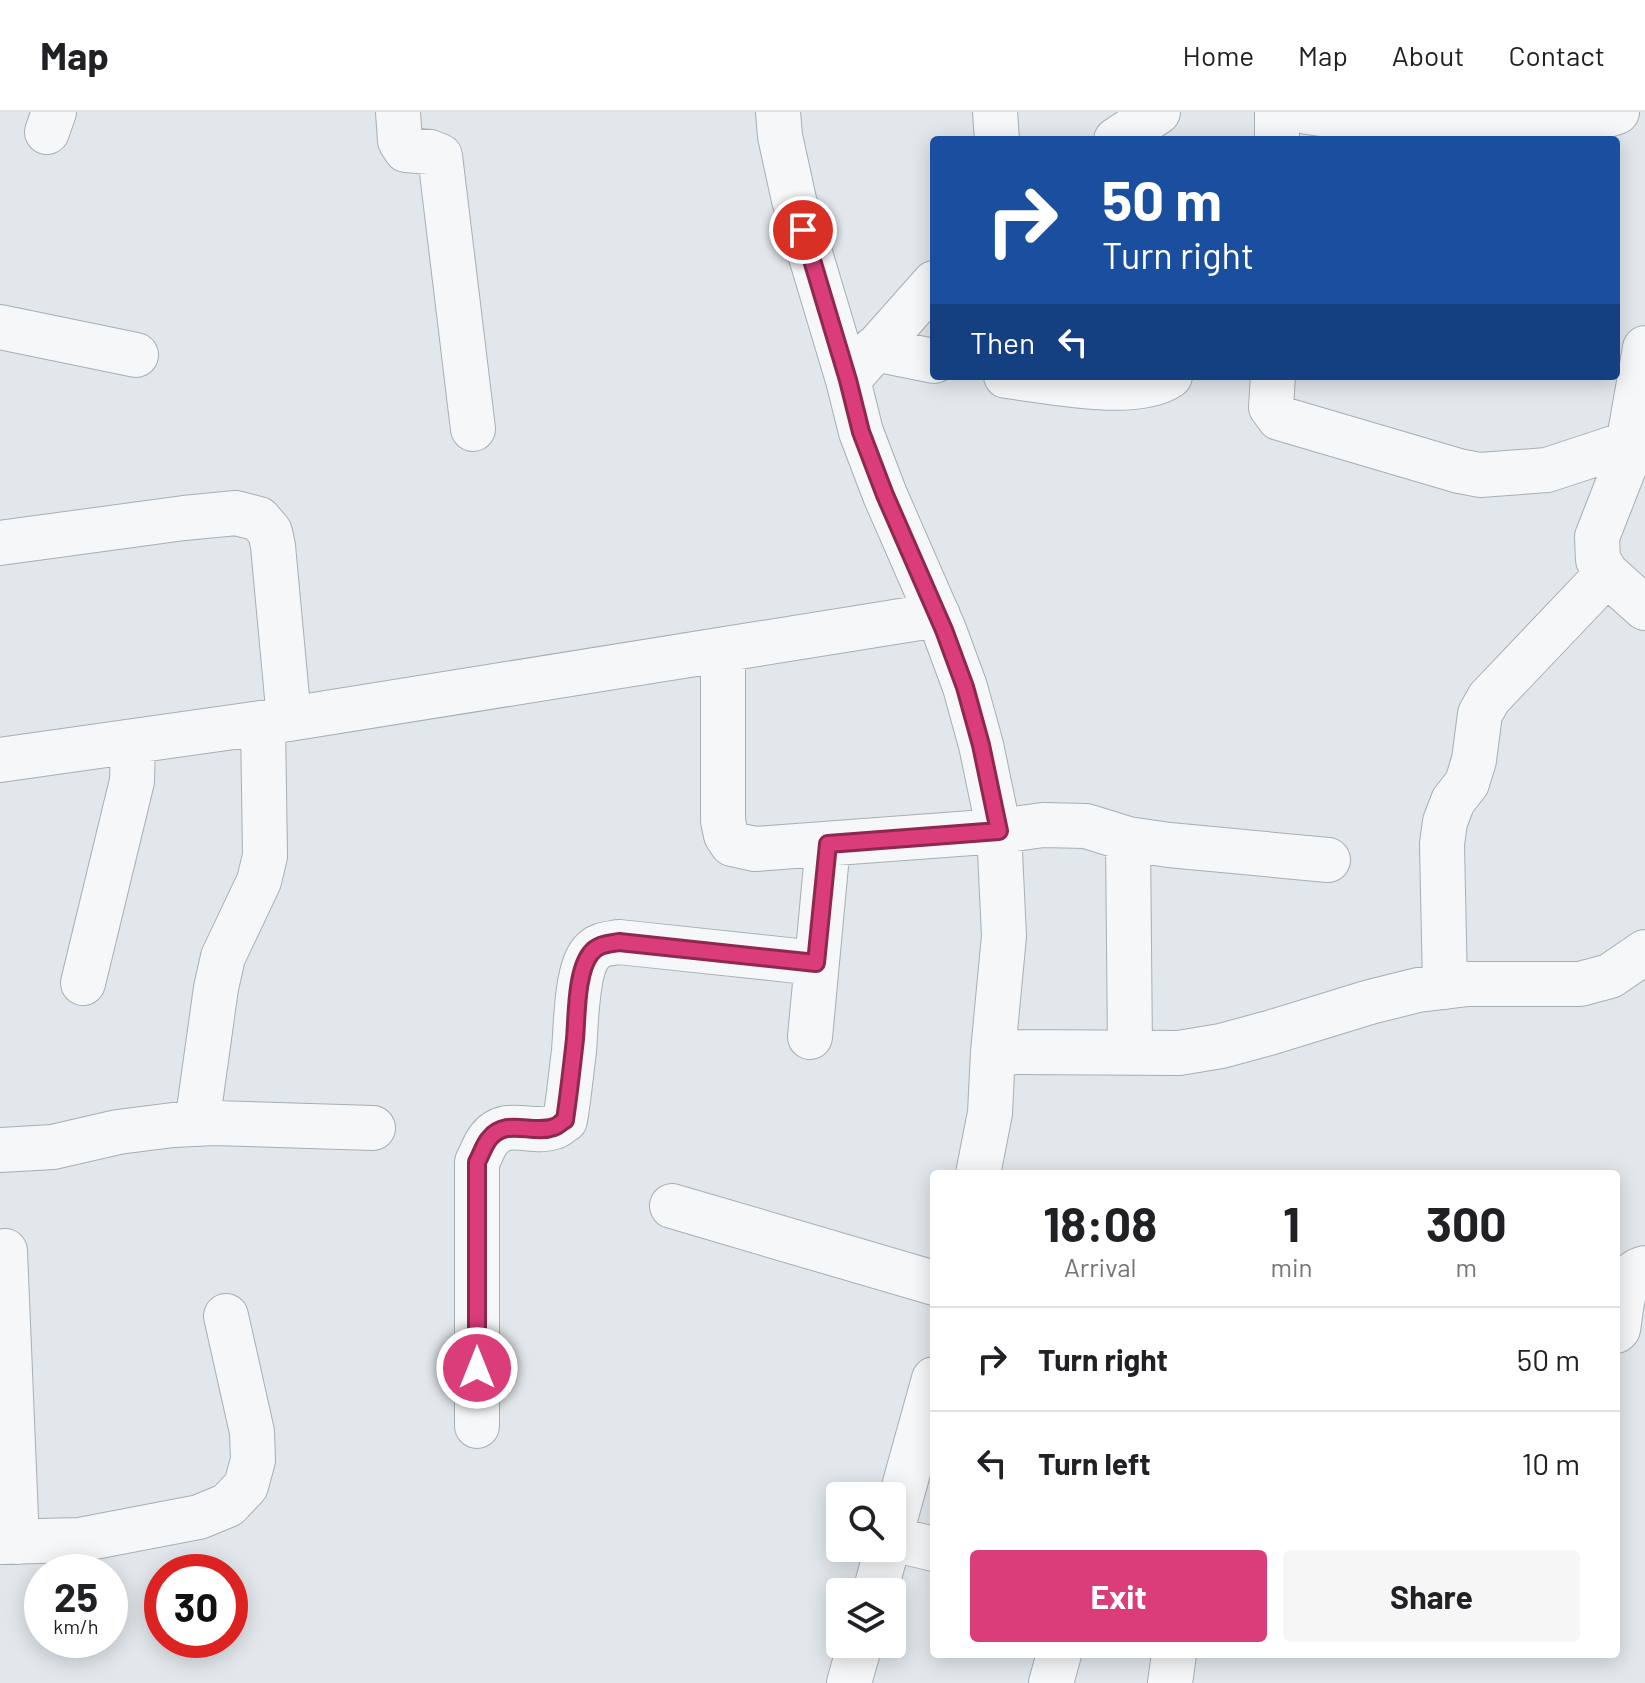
<!DOCTYPE html>
<html lang="en">
<head>
<meta charset="utf-8">
<style>
	:root { --surface:#fff; --page:#f6f6f6; --text:#202124; --muted:#757577; --line:#e0e0e0; --accent:#da3d79 }
	body { margin:0; font-family:Barlow,sans-serif; background:var(--page); color:var(--text); height:100vh; display:flex; flex-direction:column; font-size:30px; white-space:nowrap }
	* { box-sizing:border-box; margin:0 }
	p { font-size:26px; color:var(--muted) }
	.icon { flex:none; width:44px; height:44px; fill:none; stroke:currentColor; stroke-width:2; stroke-linecap:round; stroke-linejoin:round }
	.map { position:relative; flex:1; overflow:hidden }
	.sheet { position:absolute; left:930px; top:1058px; width:690px; height:488px; display:flex; flex-direction:column; background:var(--surface); border-radius:8px; box-shadow:0 4px 20px #0003 }
	.sheet>* { flex:none }
	.guide { position:absolute; left:930px; top:24px; width:690px; height:244px; border-radius:8px; box-shadow:0 4px 20px #0003; background:#1a4fa0; color:#fff; overflow:hidden }
	.tools { position:absolute; left:826px; top:1370px; display:grid; gap:16px }
	.tools a { display:grid; place-items:center; width:80px; height:80px; border-radius:8px; background:var(--surface); box-shadow:0 4px 20px #0003; font-size:40px }
	.speed { position:absolute; left:24px; top:1442px; display:flex; gap:16px; font-size:40px; font-weight:700; text-align:center }
	.speed>* { display:grid; place-content:center; width:104px; height:104px; border-radius:50%; background:var(--surface); box-shadow:0 4px 20px #0003; line-height:1 }
	.speed small { font-size:20px; font-weight:400 }
	.speed .limit { border:12px solid #d22; background:#fff; color:#111 }
	.pin { position:absolute; display:grid; place-items:center; width:68px; height:68px; color:#fff; margin:-34px; border:4px solid #fff; border-radius:50%; box-shadow:0 2px 8px #0007 }
	.me { position:absolute; width:88px; margin:-44px; rotate:0deg; stroke-linejoin:round; filter:drop-shadow(0 0 6px #0008) }
	.turn { display:flex; align-items:center; gap:28px; height:168px; padding:0 40px; font-size:36px }
	.turn .icon { width:104px; height:104px; stroke-width:2.5 }
	.turn b { display:block; font-size:56px; line-height:68px }
	.then { display:flex; align-items:center; height:76px; padding:0 40px; background:#0003; gap:16px; font-size:30px }
	.eta { display:flex; justify-content:space-evenly; align-items:center; height:136px; text-align:center }
	.eta b { font-size:48px; font-weight:700; line-height:56px }
	.cta { display:flex; gap:16px; margin-top:auto; padding:16px 40px }
	.cta a { flex:1; height:92px; border-radius:8px; background:var(--accent); color:#fff; font-size:32px; font-weight:700; line-height:92px; text-align:center }
	.cta a+a { background:var(--page); color:var(--text) }
	ul { padding:0; list-style:none }
	li { display:flex; align-items:center; gap:24px; height:104px; padding:0 40px; border-top:2px solid var(--line) }
	li div { flex:1 }
	li b { display:block; font-size:30px }
	li em { font-style:normal }
	header { display:flex; align-items:center; gap:48px; box-sizing:border-box; height:112px; padding:0 40px; background:var(--surface); border-bottom:2px solid var(--line) }
	header strong { font-size:38px }
	nav { display:flex; gap:44px; margin-inline-start:auto; font-size:28px }
	.map>svg:first-child { display:block }
</style>
</head>
<body>
<header>
<strong>Map</strong>
<nav><a>Home</a><a>Map</a><a>About</a><a>Contact</a></nav>
</header>
<div class="map">
<svg width="1645" height="1571" viewBox="0 0 1645 1571">
	<rect width="100%" height="100%" fill="#e1e7eb"/>
	<g fill="none" stroke-linecap="round" stroke-linejoin="round">
		<g stroke="#a6afb6" stroke-width="46">
			<path id="minor" d="M398,0L400,29L406,38L430,40L440,44L473,317
				M778,0L780,24L794,88L848,268L861,320L885,383L944,518L965,575L981,633L999,719L1004,824L993,940L990,1001L978,1062
				M995,0L997,28
				M1307,0L1458,21H1488L1558,15L1595,7L1617,0
				M47,20L54,0
				M1116,28L1158,0
				M1277,28V0
				M0,215L136,243
				M1645,236L1624,356L1597,425L1598,448L1607,462L1645,496
				M874,237L934,249
				M1006,264C1047,269 1136,288 1170,264
				M1273,264L1271,295L1279,306L1459,359L1480,363L1547,358L1629,331
				M848,268L934,171
				M0,431L184,406L236,401L259,407L270,420L273,434L289,607
				M723,539V709L726,723L732,732L755,737L999,719L1043,713L1086,714L1128,727L1169,733L1328,748
				M0,648L289,607L938,503
				M1128,727L1130,939
				M83,871L132,669L133,630
				M1445,875L1442,732L1445,710L1453,689L1467,671L1474,648L1480,602L1489,586L1607,462
				M810,925L828,732
				M993,940L1179,941L1221,934L1269,921L1370,890L1418,878L1468,872H1580L1610,864L1645,840
				M197,1012L216,876L223,845L259,769L265,744L263,611
				M0,1038L53,1035L118,1020L173,1013L214,1011L373,1016
				M672,1094L934,1171
				M5,1139L17,1430
				M1616,1219L1618,1217C1622,1197 1621,1161 1645,1156
				M477,1314V1050C481,1043 484,1033 489,1027C506,1005 532,1023 554,1015C558,1014 561,1010 565,1008C569,985 571,962 574,939C576,916 576,858 591,841C598,832 608,832 619,830L816,851
				M892,1418L934,1267
				M892,1427L934,1437
				M0,1430L79,1428L199,1405L228,1393L246,1374L253,1348L252,1320L226,1204
				M875,1480L887,1436
				M849,1571L860,1532
				M1051,1571L1059,1542
				M1170,1571L1174,1542"/>
		</g>
		<use href="#minor" stroke="#f5f7f9" stroke-width="44"/>
	</g>
	<g fill="none" stroke-linecap="round" stroke-linejoin="round">
		<g stroke="#8e284f" stroke-width="20">
			<path id="route" d="M477,1256V1050C481,1043 484,1033 489,1027C506,1005 532,1023 554,1015C558,1014 561,1010 565,1008C569,981 572,954 575,927C577,904 576,859 591,841C598,832 608,832 619,830L816,851L828,732L999,719L981,633L965,575L944,518L885,383L861,320L848,268L803,118"/>
		</g>
		<use href="#route" stroke="#da3d79" stroke-width="14"/>
	</g>
</svg>
<div class="tools">
<a><svg class="icon" aria-label="search" viewBox="0 0 24 24"><circle cx="10" cy="10" r="6"/><path d="M15 15l6 6"/></svg></a>
<a><svg class="icon" aria-label="layers" viewBox="0 0 24 24"><path d="M12 4l9 5-9 5-9-5zM3 14l9 5 9-5"/></svg></a>
</div>
<div class="speed"><div>25<small>km/h</small></div><div class="limit">30</div></div>
<div class="pin" style="left:803px;top:118px;background:#d93025"><svg class="icon" aria-label="arrive" viewBox="0 0 24 24"><path d="M6 21V4h12l-3 4 3 4H6"/></svg></div>
<svg class="me" style="left:477px;top:1256px" viewBox="-20 -20 40 40"><circle r="17" fill="#da3d79" stroke="#fff" stroke-width="3"/><path d="M0-11L8 9 0 5-8 9z" fill="#fff"/></svg>
<div class="guide">
<div class="turn"><svg class="icon" aria-label="right" viewBox="0 0 24 24"><path d="M7 20v-9h11M14 6l5 5-5 5"/></svg><div><b>50 m</b>Turn right</div></div>
<div class="then">Then<svg class="icon" aria-label="left" viewBox="0 0 24 24"><path d="M17 20v-9H6M10 6l-5 5 5 5"/></svg></div>
</div>
<section class="sheet">
<div class="eta">
<div><b>18:08</b><p>Arrival</p></div>
<div><b>1</b><p>min</p></div>
<div><b>300</b><p>m</p></div>
</div>
<ul>
<li><svg class="icon" aria-label="right" viewBox="0 0 24 24"><path d="M7 20v-9h11M14 6l5 5-5 5"/></svg><div><b>Turn right</b></div><em>50 m</em></li>
<li><svg class="icon" aria-label="left" viewBox="0 0 24 24"><path d="M17 20v-9H6M10 6l-5 5 5 5"/></svg><div><b>Turn left</b></div><em>10 m</em></li>
</ul>
<div class="cta"><a>Exit</a><a>Share</a></div>
</section>
</div>
</body>
</html>
